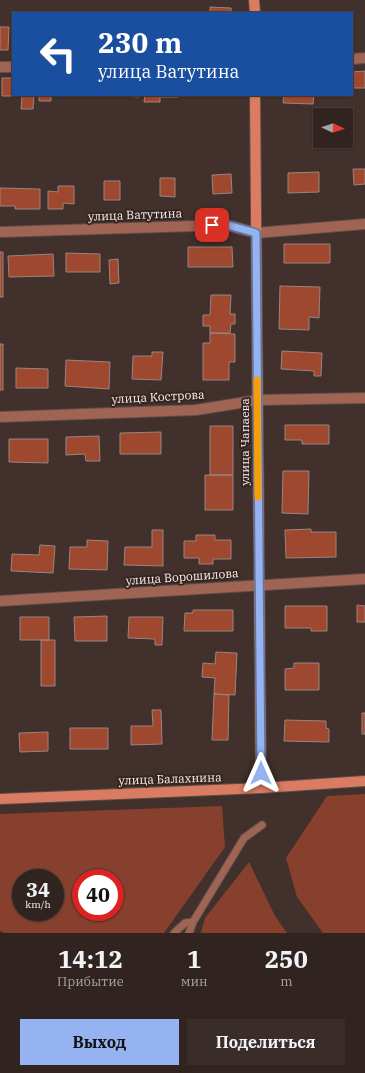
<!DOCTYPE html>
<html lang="ru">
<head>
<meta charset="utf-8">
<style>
	:root { --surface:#312420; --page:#392c29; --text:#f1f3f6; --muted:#a8a4a5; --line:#4c413e; --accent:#95b2f1 }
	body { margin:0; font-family:"IBM Plex Serif",serif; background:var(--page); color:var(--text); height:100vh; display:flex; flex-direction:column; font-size:15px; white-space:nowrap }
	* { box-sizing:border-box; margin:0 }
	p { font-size:13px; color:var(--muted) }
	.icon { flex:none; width:22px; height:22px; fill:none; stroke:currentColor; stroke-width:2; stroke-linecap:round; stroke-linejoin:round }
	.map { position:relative; height:933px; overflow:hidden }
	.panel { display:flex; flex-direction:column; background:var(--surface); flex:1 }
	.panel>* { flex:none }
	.banner { position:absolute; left:12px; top:12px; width:341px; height:84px; border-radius:0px; box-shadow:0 1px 3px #0004,0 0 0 1px var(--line); background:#1a4fa0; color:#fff; overflow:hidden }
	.needle { width:26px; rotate:94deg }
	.tools { position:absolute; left:313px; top:108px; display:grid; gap:8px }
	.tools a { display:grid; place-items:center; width:40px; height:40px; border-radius:0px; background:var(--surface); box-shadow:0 1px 3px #0004,0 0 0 1px var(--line); font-size:20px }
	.speed { position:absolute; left:12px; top:869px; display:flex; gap:8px; font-size:20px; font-weight:700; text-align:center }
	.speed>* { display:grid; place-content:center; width:52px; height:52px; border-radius:50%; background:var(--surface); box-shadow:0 1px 3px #0004,0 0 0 1px var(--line); line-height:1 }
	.speed small { font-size:10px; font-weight:400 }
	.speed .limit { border:6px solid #d22; background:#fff; color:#111 }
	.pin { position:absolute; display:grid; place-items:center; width:34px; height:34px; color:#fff; margin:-17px; border-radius:8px; box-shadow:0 2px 6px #0006 }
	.me { position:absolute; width:44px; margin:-22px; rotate:0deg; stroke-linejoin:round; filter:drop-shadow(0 0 3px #0008) }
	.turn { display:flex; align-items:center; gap:14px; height:84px; padding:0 20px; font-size:18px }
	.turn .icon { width:52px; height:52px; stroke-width:2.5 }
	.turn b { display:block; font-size:28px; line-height:34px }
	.eta { display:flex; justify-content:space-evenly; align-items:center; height:68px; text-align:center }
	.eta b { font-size:24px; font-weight:800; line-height:28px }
	.primary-button { display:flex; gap:8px; margin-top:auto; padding:8px 20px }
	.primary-button a { flex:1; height:46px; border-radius:0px; background:var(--accent); color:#111; font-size:16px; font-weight:800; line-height:46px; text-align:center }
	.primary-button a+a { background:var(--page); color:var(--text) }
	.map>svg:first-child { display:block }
</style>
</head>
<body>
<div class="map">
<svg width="365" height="933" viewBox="0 0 365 933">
	<rect width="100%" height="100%" fill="#41302b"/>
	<path fill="#87402d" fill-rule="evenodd" d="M365,794V933H323L297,897L286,858L327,796Z
		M222,806L225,847L164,933H5L0,931V814ZM21,878H55V912H21ZM81,878H115V912H81Z
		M249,862L275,916L287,933H201L205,918Z"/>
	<path fill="#9f4830" stroke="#99857f" d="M210,7L231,8V13H210Z
		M0,27H9L8,50H0Z
		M365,71V88H352V72Z
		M2,78H13V95H34L33,109H21L22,96H2Z
		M39,95H51V101H39Z
		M107,95H139V97Z
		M145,95H178V97H160V102H144Z
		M284,95H314L313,104L283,103Z
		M353,169H365V184L354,185Z
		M319,172V192L288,193V173Z
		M231,174L232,193L213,194L212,175Z
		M160,178H175V197L160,196Z
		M104,181H120V200H104Z
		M58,186H74V204L63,203V209H48V191L58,192Z
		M0,188L40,189V209H15V206H0Z
		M284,244H330V263H284Z
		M188,247H232L233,267H188Z
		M0,252H3V297H0Z
		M66,253L100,254V272H66Z
		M53,254L54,276L9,277L8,256Z
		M118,259L119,283L110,284L109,260Z
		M280,286L320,287L319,318L309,317V330L279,329Z
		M211,295H231L230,314H235V324H231L230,333H210V326H203V315H210Z
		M210,333L235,334V362H229V380H203V343H210Z
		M0,344H3V390H0Z
		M282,351L322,353L321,376H314V371L281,369Z
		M152,352H163L161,380L132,379L133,356H152Z
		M66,360L110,362L109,389L65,386Z
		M16,368L48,369V388H16Z
		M285,425H329V444H302V440H285Z
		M210,426H233V475H210Z
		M161,432V454H120V433Z
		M99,436L100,461H86L85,454L66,455V437Z
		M9,439H48V463L9,462Z
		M283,471H309L308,514L282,513Z
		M205,475H233V510H205Z
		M311,529V532H336V557L286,558L285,530Z
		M152,530H163V566L124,565L125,547H152Z
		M196,535H215V540H231V559H213V564H199V558H184V541H196Z
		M87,540L108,541L107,570L69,569L70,547H87Z
		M40,545L55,546L53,573L11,571L12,554L39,555Z
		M357,605L365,606V622H357Z
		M285,606H327V631H311V628H285Z
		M193,610H233V631H184L185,613H193Z
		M107,616V641H75L74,617Z
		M20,617H49V640H20Z
		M129,617H163L162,645H155V639L128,638Z
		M41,640H55V686H41Z
		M216,652L237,653L235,695L214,694L215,678L202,677L203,663L215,664Z
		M294,663H319V690H285V669L294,668Z
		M214,694L229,695L228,740H212Z
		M152,710H161L162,744L131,745V726H153Z
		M362,713H365V734H362Z
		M285,720L326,721V728L329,729V742L284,741Z
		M70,728H108V749H70Z
		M48,732V751L20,752L19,733Z"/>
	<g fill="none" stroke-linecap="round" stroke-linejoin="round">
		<g stroke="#5e4e4a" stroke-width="9">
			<path id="lane" d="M174,933L185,923L193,922
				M189,933L193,922L244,838L262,825"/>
		</g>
		<g stroke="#5e4e4a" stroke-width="12">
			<path id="street" d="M352,59L365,58
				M0,67H13
				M0,232L227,225L256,233L365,224
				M0,417L196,410L258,400L365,398
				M0,601L365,579"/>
		</g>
		<g stroke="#5e4e4a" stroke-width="12">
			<path id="secondary" d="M254,0L255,13
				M255,95L261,788
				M0,799L261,788L365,781"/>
		</g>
		<use href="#lane" stroke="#9f6453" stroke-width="7"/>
		<use href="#street" stroke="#9f6453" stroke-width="10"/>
		<use href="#secondary" stroke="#db7c62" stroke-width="10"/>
	</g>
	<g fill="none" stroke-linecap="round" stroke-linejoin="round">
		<g stroke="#61749d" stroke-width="10">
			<path id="route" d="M212,225H227L256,233L261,773"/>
		</g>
		<use href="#route" stroke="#95b2f1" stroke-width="7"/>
		<path stroke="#f59e0b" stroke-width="7" d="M257,380L258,497"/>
	</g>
	<g text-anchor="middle" stroke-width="4" stroke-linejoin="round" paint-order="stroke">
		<g font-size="12" fill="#f9eeeb" stroke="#362622">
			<text transform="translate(135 215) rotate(-2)" y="4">улица Ватутина</text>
			<text transform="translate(158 397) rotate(-3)" y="4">улица Кострова</text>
			<text transform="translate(245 442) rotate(-90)" y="4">улица Чапаева</text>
			<text transform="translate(182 577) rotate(-4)" y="4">улица Ворошилова</text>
			<text transform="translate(170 779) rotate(-2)" y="4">улица Балахнина</text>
		</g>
	</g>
</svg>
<div class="tools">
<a><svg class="needle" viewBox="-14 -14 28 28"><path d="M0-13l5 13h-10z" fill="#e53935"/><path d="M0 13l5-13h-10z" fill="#a8a4a5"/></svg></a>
</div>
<div class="speed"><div>34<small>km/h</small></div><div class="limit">40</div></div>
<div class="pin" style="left:212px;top:225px;background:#d93025"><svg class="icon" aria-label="arrive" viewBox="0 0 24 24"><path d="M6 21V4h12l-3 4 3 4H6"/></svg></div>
<svg class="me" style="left:261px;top:773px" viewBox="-20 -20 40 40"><path d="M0-17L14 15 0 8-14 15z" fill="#95b2f1" stroke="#fff" stroke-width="4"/></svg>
<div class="banner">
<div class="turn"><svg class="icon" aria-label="left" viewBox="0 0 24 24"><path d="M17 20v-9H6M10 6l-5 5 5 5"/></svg><div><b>230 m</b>улица Ватутина</div></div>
</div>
</div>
<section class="panel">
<div class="eta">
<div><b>14:12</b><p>Прибытие</p></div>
<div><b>1</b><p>мин</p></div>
<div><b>250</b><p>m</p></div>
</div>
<div class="primary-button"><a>Выход</a><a>Поделиться</a></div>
</section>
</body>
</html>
